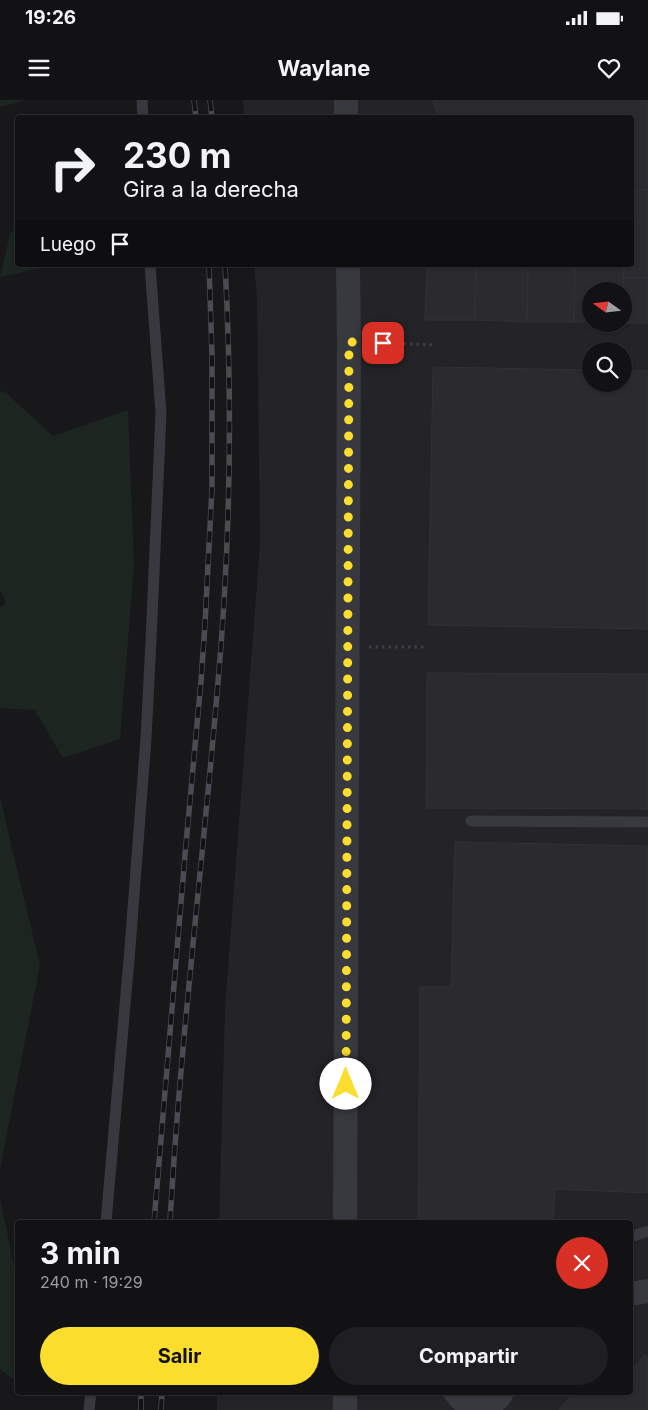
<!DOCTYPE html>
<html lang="es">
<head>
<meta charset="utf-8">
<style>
	:root { --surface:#121114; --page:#1f1f22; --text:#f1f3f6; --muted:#9c9da0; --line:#313134; --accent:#fbdd2e }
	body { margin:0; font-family:Inter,sans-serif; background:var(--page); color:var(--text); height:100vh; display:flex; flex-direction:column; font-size:19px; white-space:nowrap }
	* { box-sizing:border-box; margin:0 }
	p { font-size:16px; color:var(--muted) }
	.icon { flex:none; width:28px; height:28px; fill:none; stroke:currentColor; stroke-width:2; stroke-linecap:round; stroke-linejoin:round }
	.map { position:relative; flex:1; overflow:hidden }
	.details { position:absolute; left:15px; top:1120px; width:618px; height:175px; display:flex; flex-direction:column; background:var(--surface); border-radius:5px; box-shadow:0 1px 4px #0004,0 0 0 1px var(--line) }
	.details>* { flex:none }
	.hud { position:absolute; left:15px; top:15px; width:619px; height:152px; border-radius:5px; box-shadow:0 1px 4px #0004,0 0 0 1px var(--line); background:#121114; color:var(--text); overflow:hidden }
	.needle { width:32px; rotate:285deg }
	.controls { position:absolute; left:582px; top:182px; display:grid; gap:10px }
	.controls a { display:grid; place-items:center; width:50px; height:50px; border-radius:50%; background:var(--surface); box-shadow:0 1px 4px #0004,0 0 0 1px var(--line); font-size:25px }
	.pin { position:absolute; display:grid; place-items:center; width:42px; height:42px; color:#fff; margin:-21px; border-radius:10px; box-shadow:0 2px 8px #0006 }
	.me { position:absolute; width:55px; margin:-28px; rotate:0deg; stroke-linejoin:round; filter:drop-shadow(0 0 4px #0008) }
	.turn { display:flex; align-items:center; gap:18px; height:105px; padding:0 25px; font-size:22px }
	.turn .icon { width:65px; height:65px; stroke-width:2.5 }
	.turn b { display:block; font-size:35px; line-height:42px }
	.then { display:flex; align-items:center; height:48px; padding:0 25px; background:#0003; gap:10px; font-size:19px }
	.round { display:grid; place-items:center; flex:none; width:52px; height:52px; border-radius:26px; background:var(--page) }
	.overview { display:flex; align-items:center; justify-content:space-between; height:85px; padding:0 25px }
	h1 { font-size:30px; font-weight:700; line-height:38px }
	.primary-button { display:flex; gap:10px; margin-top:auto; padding:10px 25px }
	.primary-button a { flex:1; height:58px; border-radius:30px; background:var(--accent); color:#111; font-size:20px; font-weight:700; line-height:58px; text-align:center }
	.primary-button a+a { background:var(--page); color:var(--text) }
	.status { display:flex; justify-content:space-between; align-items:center; height:35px; padding:0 25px; background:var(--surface); direction:ltr }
	.status svg { height:14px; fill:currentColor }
	header { display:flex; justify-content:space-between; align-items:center; height:65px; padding:0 25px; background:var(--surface); font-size:22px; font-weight:700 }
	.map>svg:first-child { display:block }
</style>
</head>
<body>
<div class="status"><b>19:26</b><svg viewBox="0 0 49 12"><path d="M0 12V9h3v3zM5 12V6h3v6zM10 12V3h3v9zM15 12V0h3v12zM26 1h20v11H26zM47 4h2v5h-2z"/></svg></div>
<header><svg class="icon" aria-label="menu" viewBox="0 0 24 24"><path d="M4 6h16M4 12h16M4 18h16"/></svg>Waylane<svg class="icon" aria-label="heart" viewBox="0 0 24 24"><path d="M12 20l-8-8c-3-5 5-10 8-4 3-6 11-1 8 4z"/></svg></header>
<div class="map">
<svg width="648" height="1310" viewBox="0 0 648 1310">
	<rect width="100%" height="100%" fill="#18171a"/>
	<path fill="#242327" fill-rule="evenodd" d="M243,0H648V1310H217V1293L630,1292V1122H219L225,908L260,443L257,197L254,165H631V18H244ZM591,191H624V224H591ZM591,251H624V284H591Z"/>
	<path fill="#1d2520" d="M0,0H27L0,7Z
		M17,127L18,165H56L0,177L10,134Z
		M0,291L6,293L53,336L128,310L134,465L120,639L63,658L35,610L0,608V507L6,503L0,490Z
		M0,698L40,865L0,1069Z
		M0,1098L17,1181V1281L0,1269Z"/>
	<path fill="#2b2a2e" stroke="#323136" d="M433,0H648V90H631V18H439Z
		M631,90H648V178H623L624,165H631Z
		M427,165H476L475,220H425Z
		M476,165H528L527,222L475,220Z
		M528,165H575L574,222H527Z
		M575,165H624L623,191H591V222H574Z
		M623,178H648V223H624Z
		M433,267L591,270V284H624V270L648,271V529L428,525Z
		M427,573L648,574V709L426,708Z
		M455,742L648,746V1093L555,1089L553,1122H418L420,887H451Z
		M645,1255L648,1258V1310H559L575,1292H630V1272Z"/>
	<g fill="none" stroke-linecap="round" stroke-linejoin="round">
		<path stroke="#3e3f46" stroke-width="3" stroke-dasharray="2.5 4" stroke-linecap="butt" d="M371,242L433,245
			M369,547H426"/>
		<path stroke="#38383f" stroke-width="11" d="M142,0L143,18
			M471,721L648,722
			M106,1122L130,848L146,638L151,541L161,313L150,165
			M630,1137L648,1131
			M89,1310L91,1292"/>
		<path stroke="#38383f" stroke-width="24" d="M346,0V18
			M345,1122L349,241L348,165
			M630,1194L648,1191
			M455,1292C459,1296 462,1302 467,1304C480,1310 496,1305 502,1292
			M345,1310V1292"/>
		<g stroke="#4b4b54" stroke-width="5.5">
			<path id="rail" d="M194,0L196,18
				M210,0L212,18
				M154,1122L185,755L201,581L205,524L212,388V255L209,165
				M170,1122C180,946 202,770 217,594C230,452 233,307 225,165
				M141,1310V1292
				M161,1310L162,1292"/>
		</g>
		<use href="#rail" stroke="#131215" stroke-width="4" stroke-dasharray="11" stroke-linecap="butt"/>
	</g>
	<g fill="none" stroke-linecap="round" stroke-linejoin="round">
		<path stroke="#fbdd2e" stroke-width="9" stroke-dasharray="0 16.2" d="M346,984L349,242L383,243"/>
	</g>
</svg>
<div class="controls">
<a><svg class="needle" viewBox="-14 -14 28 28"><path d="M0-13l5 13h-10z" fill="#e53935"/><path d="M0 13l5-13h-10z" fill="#9c9da0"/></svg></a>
<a><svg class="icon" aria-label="search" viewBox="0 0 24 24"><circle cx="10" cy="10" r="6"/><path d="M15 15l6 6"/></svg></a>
</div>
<div class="pin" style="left:383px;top:243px;background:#d93025"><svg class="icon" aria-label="arrive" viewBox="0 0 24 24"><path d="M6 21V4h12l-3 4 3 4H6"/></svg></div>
<svg class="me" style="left:346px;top:984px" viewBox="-20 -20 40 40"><circle r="19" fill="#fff"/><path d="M0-13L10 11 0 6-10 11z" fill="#fbdd2e"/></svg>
<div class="hud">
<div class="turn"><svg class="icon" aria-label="right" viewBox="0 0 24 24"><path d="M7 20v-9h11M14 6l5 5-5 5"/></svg><div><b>230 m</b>Gira a la derecha</div></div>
<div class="then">Luego<svg class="icon" aria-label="arrive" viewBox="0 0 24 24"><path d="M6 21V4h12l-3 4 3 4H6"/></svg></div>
</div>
<section class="details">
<div class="overview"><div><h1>3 min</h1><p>240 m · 19:29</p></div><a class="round" style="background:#d93025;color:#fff"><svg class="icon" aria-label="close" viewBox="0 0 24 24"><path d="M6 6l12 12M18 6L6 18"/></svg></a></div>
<div class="primary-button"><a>Salir</a><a>Compartir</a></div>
</section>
</div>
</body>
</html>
